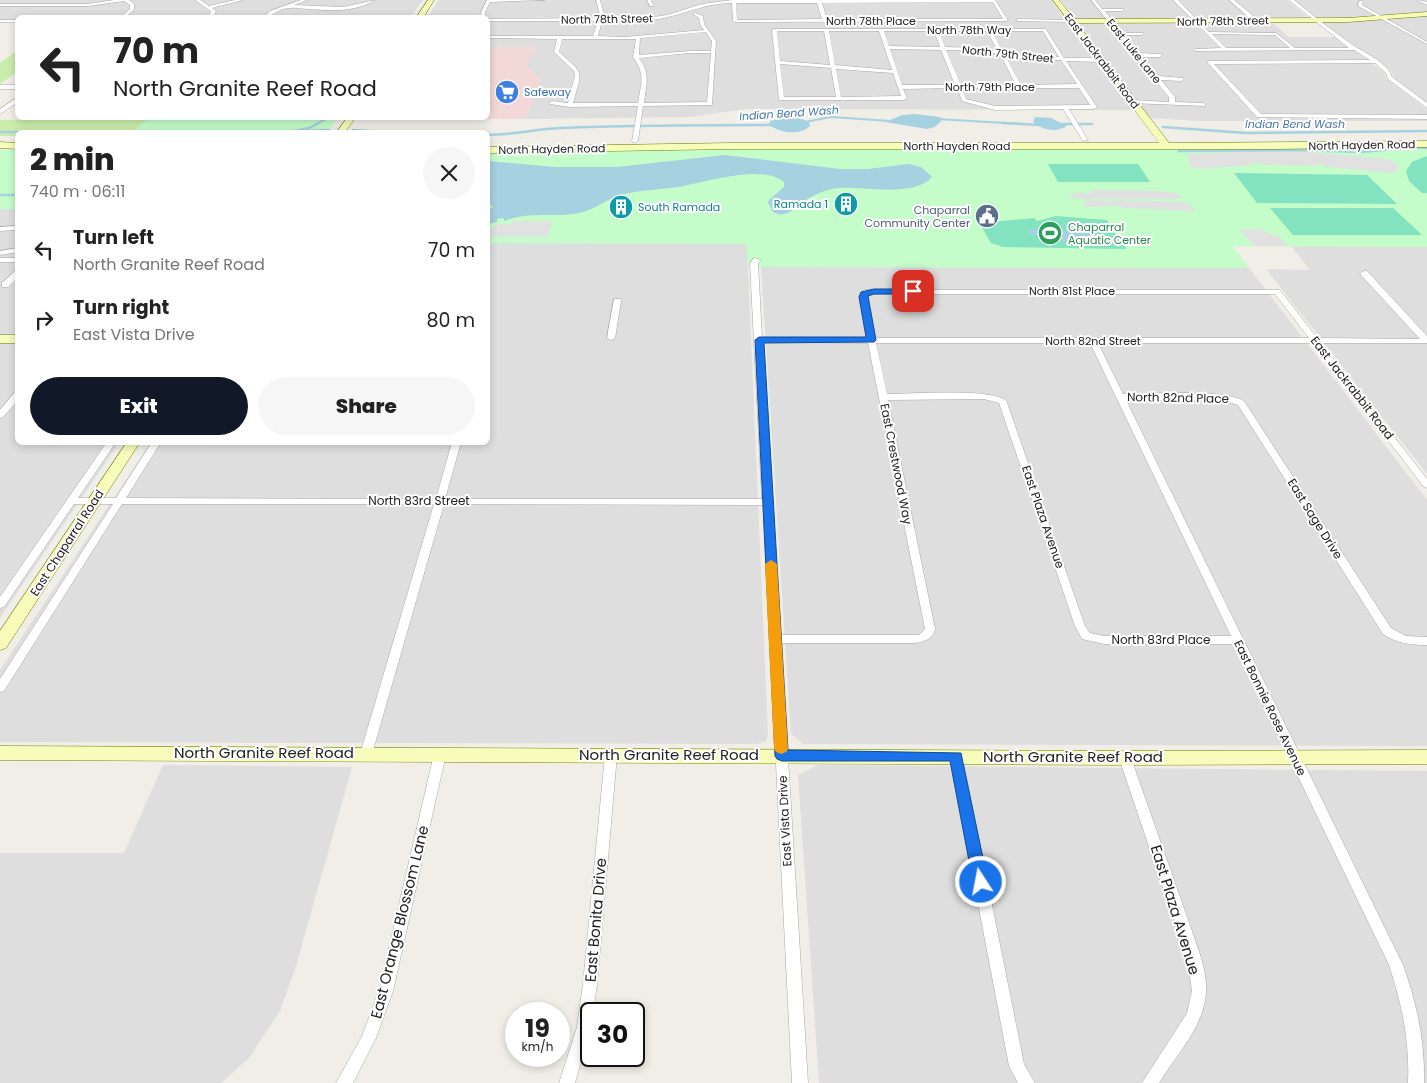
<!DOCTYPE html>
<html lang="en">
<head>
<meta charset="utf-8">
<style>
	:root { --surface:#fff; --page:#f6f6f6; --text:#222; --muted:#767676; --accent:#111827 }
	body { margin:0; font-family:Poppins,sans-serif; background:var(--page); color:var(--text); height:100vh; display:flex; flex-direction:column; font-size:19px; white-space:nowrap }
	* { box-sizing:border-box; margin:0 }
	p { font-size:16px; color:var(--muted) }
	.icon { flex:none; width:28px; height:28px; fill:none; stroke:currentColor; stroke-width:2; stroke-linecap:round; stroke-linejoin:round }
	.map { position:relative; flex:1; overflow:hidden }
	.details { position:absolute; left:15px; top:130px; width:475px; height:315px; display:flex; flex-direction:column; background:var(--surface); border-radius:8px; box-shadow:0 2px 8px #0003 }
	.details>* { flex:none }
	.guide { position:absolute; left:15px; top:15px; width:475px; height:105px; border-radius:8px; box-shadow:0 2px 8px #0003; background:#fff; color:var(--text); overflow:hidden }
	.speed { position:absolute; left:505px; top:1002px; display:flex; gap:10px; font-size:25px; font-weight:700; text-align:center }
	.speed>* { display:grid; place-content:center; width:65px; height:65px; border-radius:50%; background:var(--surface); box-shadow:0 2px 8px #0003; line-height:1 }
	.speed small { font-size:12px; font-weight:400 }
	.speed .limit { border:2px solid #111; border-radius:8px; background:#fff; color:#111 }
	.pin { position:absolute; display:grid; place-items:center; width:42px; height:42px; color:#fff; margin:-21px; border-radius:10px; box-shadow:0 2px 8px #0006 }
	.me { position:absolute; width:55px; margin:-28px; rotate:349deg; stroke-linejoin:round; filter:drop-shadow(0 0 4px #0008) }
	.turn { display:flex; align-items:center; gap:18px; height:105px; padding:0 15px; font-size:22px }
	.turn .icon { width:65px; height:65px; stroke-width:2.5 }
	.turn b { display:block; font-size:35px; line-height:42px }
	.round { display:grid; place-items:center; flex:none; width:52px; height:52px; border-radius:26px; background:var(--page) }
	.head { display:flex; align-items:center; justify-content:space-between; height:85px; padding:0 15px }
	h1 { font-size:30px; font-weight:800; line-height:38px }
	.action { display:flex; gap:10px; margin-top:auto; padding:10px 15px }
	.action a { flex:1; height:58px; border-radius:30px; background:var(--accent); color:#fff; font-size:20px; font-weight:800; line-height:58px; text-align:center }
	.action a+a { background:var(--page); color:var(--text) }
	ul { padding:0; list-style:none }
	li { display:flex; align-items:center; gap:15px; height:70px; padding:0 15px }
	li div { flex:1 }
	li b { display:block; font-size:19px }
	li em { font-style:normal }
	.map>svg:first-child { display:block }
</style>
</head>
<body>
<div class="map">
<svg width="1427" height="1083" viewBox="0 0 1427 1083">
	<rect width="100%" height="100%" fill="#f1eee7"/>
	<path fill="#dfdede" d="M0,0H423L410,17L18,18L17,22H0Z
		M439,0H1051L1132,110L746,109L690,117L525,119L541,79L524,65L536,47H488V18H427Z
		M1061,0H1287L1309,18L1164,21L1166,23L1271,22L1289,37H1335L1384,72L1387,79L1427,109V121H1199L1148,118Z
		M1294,0H1427V104L1396,80L1391,71L1381,63L1333,31Z
		M0,209H17L18,442L119,443L0,618Z
		M488,243L747,244L768,735L766,741L757,744L0,742V670L150,443L488,442Z
		M1291,246L1427,247V474L1266,269L1310,270Z
		M761,267L1249,268L1427,500V746L803,744L791,734Z
		M163,765L352,767L296,966L280,1011L249,1058L221,1083H0V853H124Z
		M818,765L1427,771V1083H819L798,775Z"/>
	<path fill="#f2d8d6" d="M488,47H537L525,65L541,79L525,119L360,118H488Z"/>
	<path fill="#caedac" d="M17,51V72L0,84V63Z
		M338,118L296,132H18L17,136H0V120Z"/>
	<path fill="#c4fcca" d="M338,118L327,132H132L147,119Z
		M1386,146H1427V247L1233,246L1249,268L748,267L746,244L488,243V152L686,148L1305,149Z
		M0,150H17V209H0Z"/>
	<path fill="#83e3c1" d="M1427,156V193H1422L1409,181L1406,171L1412,162Z
		M1048,164H1138L1150,182H1058Z
		M1234,173L1367,175L1397,204L1257,203Z
		M1270,208H1393L1422,235H1293Z
		M1056,216L1107,220L1121,244H1125L1126,249L1003,247L991,243L977,219L983,223L1034,218L1037,221Z"/>
	<path fill="#e1e1e1" d="M1246,151L1307,152L1377,158L1392,160L1397,165L1398,170L1394,173L1326,167L1322,164H1316L1319,166L1268,165L1261,163H1249L1252,165L1199,169L1192,168L1188,162V154Z
		M1092,190L1162,191L1179,194L1182,199H1077L1066,197L1079,192L1088,194Z
		M1086,200H1102L1115,204L1110,200L1182,202L1189,204L1196,211L1124,208L1118,206L1085,207L1084,202Z
		M512,221H552L548,237H488V230L497,224H512Z
		M1262,229L1265,232L1278,236L1288,246H1254L1240,230Z"/>
	<path fill="#a6d1e0" d="M915,114L940,117L942,120L935,127L927,129L885,122L902,115Z
		M788,117L799,118L809,122L810,126C799,136 781,133 769,125L770,121Z
		M1035,117L1051,118L1067,126C1055,133 1043,130 1033,122Z
		M725,155L840,169H868L909,164L921,167L932,177C914,198 863,186 839,188C828,189 818,193 809,198C797,205 788,220 773,212L768,203L769,200L784,187V182C761,163 704,183 677,187C659,190 638,190 621,195C606,199 595,210 579,213C555,218 527,211 504,221V218L497,219V222L488,224V210L493,207L488,202V161L555,167H617Z
		M1041,228C1047,229 1052,231 1057,231C1070,232 1093,226 1103,238C1092,247 1036,241 1027,231Z"/>
	<g fill="none" stroke-linecap="round" stroke-linejoin="round">
		<path stroke="#a6d1e0" stroke-width="2" d="M937,119L1024,124
			M805,122L831,117L890,121
			M316,124L328,118
			M1059,124H1092"/>
		<path stroke="#a6d1e0" stroke-width="2.5" d="M1003,123L1040,125
			M1059,124H1092
			M1163,127L1246,133L1427,131
			M353,130L385,132
			M304,131L329,130
			M0,132H34
			M140,132H204
			M289,132L309,128L319,123
			M488,135C512,135 536,129 560,128C631,125 703,125 774,125
			M1179,151L1296,150L1363,152L1411,147L1427,148
			M0,195H18"/>
		<g stroke="#a8a8a8" stroke-width="1">
			<path id="street" d="M114,0H129L134,4V9L125,18H120L130,9V5L124,1L88,6H0V4H88Z
				M195,0H200L209,6L235,0H243L212,8L216,11L213,18H208L211,11Z
				M301,0H307L294,5L343,7L375,0C357,12 331,11 309,9C303,9 296,7 290,8C282,8 274,13 268,18H263L270,11Z
				M487,0H545L490,2L485,12L486,18H482L481,12Z
				M596,0H600L604,14L603,18H648L667,15L702,4L732,0H995L1008,20L1006,21L735,22L733,21L732,3C707,3 691,12 668,17C647,22 624,21 602,21L598,36L625,37L704,30L700,24L699,18L693,14L695,13L703,16L704,24L716,41L712,105L643,106L638,141L635,143L632,141L638,106L570,107L550,104L549,103L552,101L568,103L575,75L574,71L554,52L557,39L488,38V36H593L598,21H488V19L599,18L600,14ZM993,2L1003,19H827L822,3ZM736,3H817L822,19L737,20ZM706,32L712,41L711,51H690L639,55L640,38ZM562,39H636L633,57C646,75 641,83 638,103H573C582,70 585,75 559,52ZM690,53H711L707,102L644,103C646,84 651,74 639,58Z
				M647,0H652L651,1L654,6H650Z
				M1091,0H1095L1102,9H1124L1122,11H1105L1122,33H1144L1142,35H1124L1139,53L1162,54L1160,57H1142L1158,76L1183,78L1184,79L1181,81L1161,80L1175,97V102L1203,103L1205,104V106L1130,103V101L1132,100L1169,102V97Z
				M1173,0H1178L1209,32L1276,33L1295,48H1349L1289,0H1294C1311,14 1329,28 1347,41C1361,52 1386,60 1392,77L1427,103V108L1388,79L1386,73L1375,63L1214,64L1261,114L1427,115V119L1257,117L1208,63V61L1370,60L1354,50L1194,51L1196,49L1221,48ZM1212,34L1275,35L1290,48H1226Z
				M1229,0H1234L1258,20V22H1254Z
				M1418,0L1427,2V5L1418,1Z
				M1359,1H1363L1362,5L1427,42V44L1358,6Z
				M1018,19L1072,20L1074,21L1072,22L1016,21Z
				M0,20H18V22H0Z
				M774,29H1046L1064,58H1100L1103,60L1100,62L1066,61L1097,107L1094,109H1069L1088,140L1083,141L1063,109L995,110L962,101L957,88L903,89L907,98L904,100H779L772,30ZM777,31H824L830,65L780,61ZM829,31H879L892,70L835,65ZM884,31H934L940,47L889,46ZM939,31H987L998,51L978,48L945,47ZM992,31H1043L1059,57L1027,56L1003,52ZM890,49L941,50L955,85H902ZM946,50H978L1000,54L1016,85H961ZM1005,55L1027,60H1061L1077,84L1021,85ZM780,64L831,68L836,97H784ZM836,69L893,73L901,96L841,97ZM962,88H1079L1090,105L995,106L966,99Z
				M0,85H18V89H0Z
				M18,97V102L0,114V109Z
				M18,226V230L0,231V227Z
				M18,248V252L0,255V251Z
				M0,258H18V262H0Z
				M754,258L761,260L758,263L762,338H867L859,297L864,290H1280L1317,338L1420,339L1361,275L1360,273L1364,271H1367L1427,336V343H1321L1427,479V488L1424,487L1313,343H1098L1123,394C1150,394 1224,389 1244,401L1391,628L1406,636L1427,637V645C1411,645 1396,643 1383,634L1238,405L1222,400H1126L1403,965C1417,1004 1425,1042 1424,1083H1408C1410,1042 1402,1004 1389,965L1234,644H1104L1082,639L1075,626L999,403L984,399L888,400L935,629C933,639 925,641 916,643H781L808,1083H792L763,505L444,504L372,754L370,757L366,759L362,757L360,754L434,504H122L4,691L0,692V679L113,504H74L4,607L0,608V597L107,442H116L78,498H116L152,442H161L126,498L436,499L452,442H461L445,499H762L750,263ZM869,294H1275L1309,338H875L867,297ZM762,342L868,343L925,629L919,635H780ZM876,343H1090L1231,636H1104L1090,633L1085,626L1006,400C986,388 913,394 887,394Z
				M15,271H18V277L8,287H2V283Z
				M614,299H620L621,301L615,338L611,340L607,338Z
				M15,392H18V400L3,417L0,418V410Z
				M440,749L444,751L446,754L393,991L376,1038L353,1083H336L362,1036L379,991L434,754L436,751Z
				M611,750L615,752L617,755L597,984L593,1014H591V1028L575,1083H559L577,1027L583,984L605,755L607,752Z
				M956,751L960,753L962,756L1024,1064L1035,1083H1018L1009,1066L950,756L952,753Z
				M1125,753L1129,755L1131,758L1193,934C1199,952 1207,971 1206,991C1205,1026 1176,1055 1159,1083H1142L1187,1013L1192,991L1188,962L1119,758L1121,755Z"/>
		</g>
		<g stroke="#6d7f01" stroke-width="1">
			<path id="secondary" d="M428,0H434L423,18H416Z
				M1053,0H1059L1074,19L1348,18L1427,12V16L1348,22L1077,23L1169,143L1427,141V147L1272,149H731L488,153V147L731,143H1159Z
				M347,118H355L345,132H337Z
				M0,142L18,143V149L0,148Z
				M0,335H18V343H0Z
				M127,442H140L6,648L0,650V631Z
				M0,746L1125,751L1427,750V764L1125,765L0,760Z"/>
		</g>
		<use href="#street" fill="#fff" fill-rule="evenodd"/>
		<use href="#secondary" fill="#f7fcbb" fill-rule="evenodd"/>
	</g>
	<path fill="#1a73e8" stroke="#114b97" d="M874,289H913L917,291L913,294H874L868,296L876,340L874,342L764,343L788,750L961,753L988,882L986,886L981,888L975,886L973,882L950,761H782L777,759L775,756L755,340L759,337H866L859,297L861,292Z"/>
	<path fill="#f59e0b" d="M771,560L777,564L788,749L786,752L781,754L776,752L774,749L765,564Z"/>
	<defs>
		<g id="supermarket-disc" transform="scale(1.25)"><circle r="9.5" fill="#3f7fe0" stroke="#fff"/><path d="M-6-5.5h2.5l.6 2H6L4.5 2H-2.5L-4.4-4H-6ZM-1.5 3.2a1.3 1.3 0 1 0 .1 0ZM3 3.2a1.3 1.3 0 1 0 .1 0Z" fill="#fff"/></g>
		<g id="building-disc" transform="scale(1.25)"><circle r="9.5" fill="#0f9aa8" stroke="#fff"/><path d="M-4-6H4V6H1V3H-1V6H-4ZM-2.5-4.3h1.7v1.8h-1.7ZM.8-4.3h1.7v1.8H.8ZM-2.5-1h1.7V.8h-1.7ZM.8-1h1.7V.8H.8Z" fill="#fff"/></g>
		<g id="civic-disc" transform="scale(1.25)"><circle r="9.5" fill="#5c6f8a" stroke="#fff"/><path d="M-.6-6.5H3V-4.5H.6V-3L4-1V1h2V6H-6V1h2V-1L-.6-3ZM-1.2 2.5V6h2.4V2.5Z" fill="#fff"/></g>
		<g id="stadium-disc" transform="scale(1.25)"><circle r="9.5" fill="#2e9e5b" stroke="#fff"/><path d="M0-5a6.5 5 0 1 0 0 10a6.5 5 0 1 0 0-10ZM-3.5-1.8h7v3.6h-7Z" fill="#fff"/></g>
	</defs>
	<g fill-rule="evenodd">
		<use href="#supermarket-disc" x="507" y="92"/>
		<use href="#building-disc" x="846" y="204"/>
		<use href="#building-disc" x="621" y="207"/>
		<use href="#civic-disc" x="987" y="216"/>
		<use href="#stadium-disc" x="1050" y="233"/>
	</g>
	<g text-anchor="middle" stroke-width="4" stroke-linejoin="round" paint-order="stroke">
		<g font-size="11" fill="#212121" stroke="#fff">
			<text transform="translate(607 19) rotate(-1)" y="4">North 78th Street</text>
			<text x="871" y="25">North 78th Place</text>
			<text transform="translate(1223 21) rotate(-1)" y="4">North 78th Street</text>
			<text x="969" y="34">North 78th Way</text>
			<text transform="translate(1134 51) rotate(51)" y="4">East Luke Lane</text>
			<text transform="translate(1008 54) rotate(6)" y="4">North 79th Street</text>
			<text transform="translate(1102 61) rotate(53)" y="4">East Jackrabbit Road</text>
			<text x="990" y="91">North 79th Place</text>
			<text transform="translate(1362 145) rotate(-1)" y="4">North Hayden Road</text>
			<text x="957" y="150">North Hayden Road</text>
			<text transform="translate(552 149) rotate(-1)" y="4">North Hayden Road</text>
			<text x="1072" y="295">North 81st Place</text>
			<text x="1093" y="345">North 82nd Street</text>
		</g>
		<g font-size="11" fill="#366cbe" stroke="#fff" text-anchor="start">
			<text x="524" y="96">Safeway</text>
		</g>
		<g font-size="11" font-style="italic" fill="#4576ad" stroke="#fff">
			<text transform="translate(789 113) rotate(-4)" y="4">Indian Bend Wash</text>
			<text x="1295" y="128">Indian Bend Wash</text>
		</g>
		<g font-size="11" fill="#0d838f" stroke="#fff" text-anchor="end">
			<text x="828" y="208">Ramada 1</text>
			<text x="638" y="211" text-anchor="start">South Ramada</text>
		</g>
		<g font-size="11" fill="#4e5e75" stroke="#fff" text-anchor="end">
			<text x="970" y="214">Chaparral<tspan x="970" dy="13">Community Center</tspan></text>
		</g>
		<g font-size="11" fill="#27864d" stroke="#fff" text-anchor="start">
			<text x="1068" y="231">Chaparral<tspan x="1068" dy="13">Aquatic Center</tspan></text>
		</g>
		<g font-size="12" fill="#212121" stroke="#fff">
			<text transform="translate(1352 388) rotate(52)" y="4">East Jackrabbit Road</text>
			<text transform="translate(1178 398) rotate(1)" y="4">North 82nd Place</text>
			<text transform="translate(896 464) rotate(79)" y="4">East Crestwood Way</text>
			<text x="419" y="505">North 83rd Street</text>
			<text transform="translate(1043 517) rotate(71)" y="4">East Plaza Avenue</text>
			<text transform="translate(1315 519) rotate(58)" y="4">East Sage Drive</text>
			<text transform="translate(67 543) rotate(-57)" y="4">East Chaparral Road</text>
			<text x="1161" y="644">North 83rd Place</text>
			<text transform="translate(1270 708) rotate(64)" y="4">East Bonnie Rose Avenue</text>
			<text transform="translate(785 821) rotate(-93)" y="4">East Vista Drive</text>
		</g>
		<g font-size="15" fill="#212121" stroke="#fff">
			<text x="264" y="758">North Granite Reef Road</text>
			<text x="669" y="760">North Granite Reef Road</text>
			<text x="1073" y="762">North Granite Reef Road</text>
			<text transform="translate(1175 910) rotate(73)" y="5">East Plaza Avenue</text>
			<text transform="translate(596 920) rotate(-85)" y="5">East Bonita Drive</text>
			<text transform="translate(400 922) rotate(-76)" y="5">East Orange Blossom Lane</text>
		</g>
	</g>
</svg>
<div class="speed"><div>19<small>km/h</small></div><div class="limit">30</div></div>
<div class="pin" style="left:913px;top:291px;background:#d93025"><svg class="icon" aria-label="arrive" viewBox="0 0 24 24"><path d="M6 21V4h12l-3 4 3 4H6"/></svg></div>
<svg class="me" style="left:981px;top:882px" viewBox="-20 -20 40 40"><circle r="17" fill="#1a73e8" stroke="#fff" stroke-width="3"/><path d="M0-11L8 9 0 5-8 9z" fill="#fff"/></svg>
<div class="guide">
<div class="turn"><svg class="icon" aria-label="left" viewBox="0 0 24 24"><path d="M17 20v-9H6M10 6l-5 5 5 5"/></svg><div><b>70 m</b>North Granite Reef Road</div></div>
</div>
<section class="details">
<div class="head"><div><h1>2 min</h1><p>740 m · 06:11</p></div><a class="round"><svg class="icon" aria-label="close" viewBox="0 0 24 24"><path d="M6 6l12 12M18 6L6 18"/></svg></a></div>
<ul>
<li><svg class="icon" aria-label="left" viewBox="0 0 24 24"><path d="M17 20v-9H6M10 6l-5 5 5 5"/></svg><div><b>Turn left</b><p>North Granite Reef Road</p></div><em>70 m</em></li>
<li><svg class="icon" aria-label="right" viewBox="0 0 24 24"><path d="M7 20v-9h11M14 6l5 5-5 5"/></svg><div><b>Turn right</b><p>East Vista Drive</p></div><em>80 m</em></li>
</ul>
<div class="action"><a>Exit</a><a>Share</a></div>
</section>
</div>
</body>
</html>
